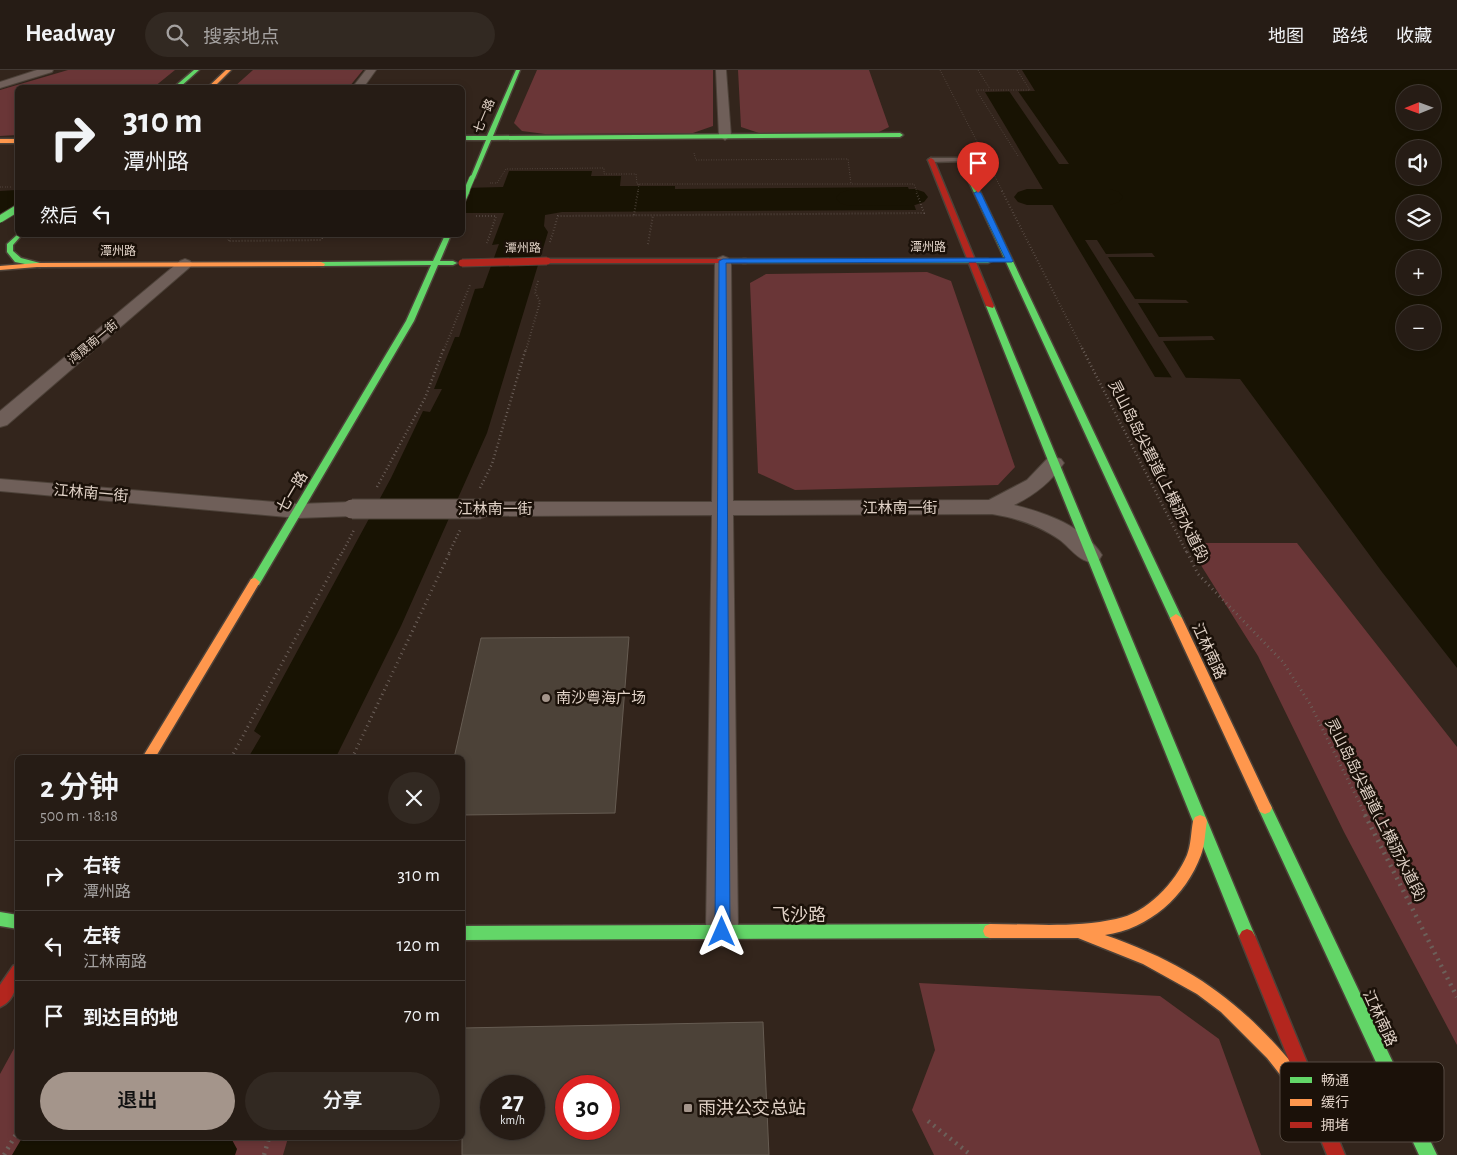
<!DOCTYPE html>
<html lang="zh">
<head>
<meta charset="utf-8">
<style>
	:root { --surface:#261c15; --page:#322922; --text:#f1f3f6; --muted:#a4a1a0; --line:#423a34; --accent:#a4958b }
	body { margin:0; font-family:"Alegreya Sans","Noto Sans SC",sans-serif; background:var(--page); color:var(--text); height:100vh; display:flex; flex-direction:column; font-size:19px; white-space:nowrap }
	* { box-sizing:border-box; margin:0 }
	p { font-size:16px; color:var(--muted) }
	.icon { flex:none; width:28px; height:28px; fill:none; stroke:currentColor; stroke-width:2; stroke-linecap:round; stroke-linejoin:round }
	.map { position:relative; flex:1; overflow:hidden }
	.sheet { position:absolute; left:15px; top:685px; width:450px; height:385px; display:flex; flex-direction:column; background:var(--surface); border-radius:8px; box-shadow:0 2px 8px #0003,0 0 0 1px var(--line) }
	.sheet>* { flex:none }
	.banner { position:absolute; left:15px; top:15px; width:450px; height:152px; border-radius:8px; box-shadow:0 2px 8px #0003,0 0 0 1px var(--line); background:#261c15; color:var(--text); overflow:hidden }
	.needle { width:32px; rotate:269deg }
	.fabs { position:absolute; left:1396px; top:15px; display:grid; gap:10px }
	.fabs a { display:grid; place-items:center; width:45px; height:45px; border-radius:50%; background:var(--surface); box-shadow:0 2px 8px #0003,0 0 0 1px var(--line); font-size:25px }
	.speed { position:absolute; left:480px; top:1005px; display:flex; gap:10px; font-size:25px; font-weight:700; text-align:center }
	.speed>* { display:grid; place-content:center; width:65px; height:65px; border-radius:50%; background:var(--surface); box-shadow:0 2px 8px #0003,0 0 0 1px var(--line); line-height:1 }
	.speed small { font-size:12px; font-weight:400 }
	.speed .limit { border:8px solid #d22; background:#fff; color:#111 }
	.pin { position:absolute; display:grid; place-items:center; width:42px; height:42px; color:#fff; margin:-51px -21px; border-radius:50% 50% 50% 0; rotate:-45deg; box-shadow:0 0 5px #0007 }
	.pin .icon { rotate:45deg }
	.me { position:absolute; width:55px; margin:-28px; rotate:0deg; stroke-linejoin:round; filter:drop-shadow(0 0 4px #0008) }
	.turn { display:flex; align-items:center; gap:18px; height:105px; padding:0 25px; font-size:22px }
	.turn .icon { width:65px; height:65px; stroke-width:2.5 }
	.turn b { display:block; font-size:35px; line-height:42px }
	.then { display:flex; align-items:center; height:48px; padding:0 25px; background:#0003; gap:10px; font-size:19px }
	.round { display:grid; place-items:center; flex:none; width:52px; height:52px; border-radius:26px; background:var(--page) }
	.overview { display:flex; align-items:center; justify-content:space-between; height:85px; padding:0 25px }
	h1 { font-size:30px; font-weight:600; line-height:38px }
	.cta { display:flex; gap:10px; margin-top:auto; padding:10px 25px }
	.cta a { flex:1; height:58px; border-radius:30px; background:var(--accent); color:#111; font-size:20px; font-weight:600; line-height:58px; text-align:center }
	.cta a+a { background:var(--page); color:var(--text) }
	ul { padding:0; list-style:none }
	li { display:flex; align-items:center; gap:15px; height:70px; padding:0 25px; border-top:1px solid var(--line) }
	li div { flex:1 }
	li b { display:block; font-size:19px }
	li em { font-style:normal }
	header { display:flex; align-items:center; gap:30px; box-sizing:border-box; height:70px; padding:0 25px; background:var(--surface); border-bottom:1px solid var(--line) }
	header strong { font-size:24px }
	nav { display:flex; gap:28px; margin-inline-start:auto; font-size:18px }
	.search { width:350px; height:45px; background:var(--page); display:flex; align-items:center; gap:12px; box-sizing:border-box; padding:0 18px; border-radius:28px; color:var(--muted); font-size:19px }
	.map>svg:first-child { display:block }
</style>
</head>
<body>
<header>
<strong>Headway</strong>
<div class="search"><svg class="icon" aria-label="search" viewBox="0 0 24 24"><circle cx="10" cy="10" r="6"/><path d="M15 15l6 6"/></svg>搜索地点</div>
<nav><a>地图</a><a>路线</a><a>收藏</a></nav>
</header>
<div class="map">
<svg width="1457" height="1085" viewBox="0 0 1457 1085">
	<rect width="100%" height="100%" fill="#33251c"/>
	<path fill="#6a3637" d="M68,0H175L154,17L18,18L17,65L0,66V20Z
		M253,0H363L349,17H234Z
		M537,0H713V56L693,63L545,64L522,61L514,53Z
		M738,0H869L889,57L879,62L759,63L741,57Z
		M927,202L951,211L1015,397L998,415L795,420L758,403L750,213L766,204Z
		M1187,473H1297L1457,677V975L1344,762L1258,586Z
		M919,913L1160,926L1219,969L1261,1085H934L912,1040L935,980Z
		M17,973L18,1068H288L283,1085H0V1004Z"/>
	<path fill="#181303" fill-rule="evenodd" d="M1022,0H1457V598L1382,502L1240,309L1155,307L985,22L1035,21ZM1405,24H1432V51H1405ZM1405,79H1432V106H1405ZM1405,134H1432V161H1405ZM1405,189H1432V216H1405ZM1405,244H1432V271H1405Z
		M509,101H592L591,106H621L620,116H675V119L908,117L916,140L562,142L545,145L544,156L548,162L487,363L401,556L336,687L248,688L261,666L254,661L391,408L423,341L430,342L442,319H434L455,267H459L475,219L483,218L499,174L492,175L504,143H463V118L503,117Z
		M17,120V146H0V121Z
		M22,1068H231L237,1079L235,1085H12Z"/>
	<path fill="#33251c" d="M1009,21H1018L1069,94H1059Z
		M1085,170H1097L1106,184L1152,183L1155,187H1108L1135,229L1186,230L1189,233H1138L1159,267L1212,266L1215,270L1163,271L1186,308H1172Z"/>
	<g fill="none" stroke-linecap="round" stroke-linejoin="round">
		<path fill="#181303" fill-rule="evenodd" d="M915,119L924,122L928,127L924,132L915,135L849,136L840,133L836,128L840,123L849,120Z
			M1027,119H1110L1119,122L1123,127L1119,132L1110,135H1027L1018,132L1014,127L1018,122Z"/>
	</g>
	<path fill="#4c4238" stroke="#665c52" fill-rule="evenodd" d="M629,567L615,743L462,745V688H454L481,568Z
		M763,952L769,1085H462V958ZM491,1016H534V1059H491ZM566,1016H609V1059H566Z"/>
	<g fill="none" stroke-linecap="round" stroke-linejoin="round">
		<g stroke="#4d4239" stroke-width="3">
			<path id="lane" d="M962,88L965,90L964,91L931,92L928,90L931,88Z"/>
		</g>
		<g stroke="#4d4239" stroke-width="2">
			<path id="street" d="M37,0H53L52,2L0,18V12Z
				M366,0H376L363,18H352Z
				M716,0H726L731,66L725,70L719,66Z
				M723,186L728,188L731,191L733,431L989,430L1027,410L1047,389L1054,387L1061,389L1064,393C1051,412 1035,425 1014,435C1046,443 1084,456 1102,485L1099,490C1094,492 1089,493 1084,490C1075,486 1068,476 1060,470C1040,456 1017,448 992,444L733,445L738,862L733,872L722,877L711,872L706,862L712,445L481,446L474,444L470,439L474,434L481,432H712L715,191L718,188Z
				M185,189L190,191L193,194L190,197L7,355L0,357V341L180,191Z
				M0,409L298,434L352,432L359,434L363,439L359,444L352,446L298,448L0,421Z"/>
		</g>
		<g stroke="#4d4239" stroke-width="3">
			<path id="fast" d="M194,0H199L179,18H173Z
				M516,0H520L493,66L900,63L903,65L900,67L491,70L475,108L470,109L486,70H462V66H487Z
				M962,88L965,90L1182,548L1180,551H1172L1170,548L959,90Z
				M17,165L20,167L13,175V181L21,188L40,193V197L15,192L7,182V174Z
				M445,165H451L440,191H453L457,193L453,195H438L414,251L259,515H251L250,512L406,251L431,195L321,196L317,194L321,192L433,191Z
				M743,189H988L992,191L988,193H743Z
				M987,234L994,236L1255,866L1252,871L1247,873L1242,871L1239,866L986,236Z
				M1265,732L1270,734L1272,738L1437,1085H1419L1258,738L1260,734Z
				M0,842L18,845V859L0,856Z
				M990,854L995,856L997,861L995,866L990,868L462,870V856Z"/>
		</g>
		<g stroke="#4d4239" stroke-width="3">
			<path id="slow" d="M226,0H231L213,18H207Z
				M0,69H18V73H0Z
				M321,192L325,194L324,196L37,197L0,200V196L37,193Z
				M255,508L260,512L155,688H142L251,509Z
				M1176,544L1182,548L1272,738L1270,742L1265,744L1260,742L1258,738L1170,548Z
				M1200,745L1205,747L1207,751C1205,762 1205,775 1201,785C1186,826 1149,859 1105,865C1193,896 1242,932 1301,1004L1303,1010L1301,1016L1295,1018L1289,1016L1267,988L1221,942L1197,924L1143,894L1078,868H990L985,866L983,861L985,856L990,854C1031,854 1075,858 1116,849C1147,843 1175,813 1187,785C1191,775 1191,762 1193,751L1195,747Z"/>
		</g>
		<g stroke="#4d4239" stroke-width="3">
			<path id="jam" d="M931,88L934,90L994,236L993,238L986,236L928,90Z
				M544,189H746L750,191L746,193H544Z
				M1247,859L1252,861L1255,866L1345,1085H1327L1239,866L1242,861Z
				M18,894C18,909 17,930 0,937V915L13,896Z"/>
		</g>
		<path stroke="#6c605a" stroke-width="1" stroke-dasharray="0.5 2" stroke-linecap="butt" d="M940,0L1003,122
			M978,0L990,19
			M1017,0L1030,20H976L1018,86
			M694,83L696,90L848,89L851,114
			M490,113H497L506,99L604,98V104H636L637,114H914L917,122
			M0,117H12
			M638,122L639,114"/>
		<path stroke="#6c605a" stroke-width="2" stroke-dasharray="0.5 2.5" stroke-linecap="butt" d="M1002,121L1083,280
			M634,145L638,121
			M476,146H496L487,173
			M232,165L228,171L321,170L324,165
			M550,172L558,146L924,143L916,121
			M648,174L653,145
			M444,280L470,215
			M526,280L540,232L535,222L538,211"/>
		<path stroke="#6c605a" stroke-width="2.5" stroke-dasharray="1 3" stroke-linecap="butt" d="M1082,278L1187,483
			M377,417L425,328L444,278
			M480,418L492,394L526,278
			M342,483L354,460
			M449,483L460,460"/>
		<path stroke="#6c605a" stroke-width="3" stroke-dasharray="1 4" stroke-linecap="butt" d="M1187,482L1198,504L1283,592L1310,634L1366,746
			M231,688L342,482
			M352,688L450,482"/>
		<path stroke="#6c605a" stroke-width="4.5" stroke-dasharray="2 5" stroke-linecap="butt" d="M1365,745L1457,927
			M928,1051L971,1085
			M4,1085L18,1061
			M264,1085L269,1068"/>
		<use href="#lane" fill="#6f5f59" fill-rule="evenodd"/>
		<use href="#street" fill="#6f5f59" fill-rule="evenodd"/>
		<use href="#fast" fill="#63d668" fill-rule="evenodd"/>
		<use href="#slow" fill="#ff974d" fill-rule="evenodd"/>
		<use href="#jam" fill="#b3261e" fill-rule="evenodd"/>
		<g stroke="#4d4239" stroke-width="21" stroke-linecap="butt">
			<path id="street-bridge" d="M352,439H481"/>
		</g>
		<g stroke="#4d4239" stroke-width="7" stroke-linecap="butt">
			<path id="fast-bridge-far1" d="M466,122L472,108"/>
		</g>
		<g stroke="#4d4239" stroke-width="9" stroke-linecap="butt">
			<path id="fast-bridge" d="M462,130L466,121
				M0,149L18,138"/>
		</g>
		<g stroke="#4d4239" stroke-width="9" stroke-linecap="butt">
			<path id="jam-bridge" d="M462,193L547,191"/>
		</g>
		<use href="#street-bridge" stroke="#6f5f59" stroke-width="19"/>
		<use href="#fast-bridge-far1" stroke="#63d668" stroke-width="5.5"/>
		<use href="#fast-bridge" stroke="#63d668" stroke-width="7"/>
		<use href="#jam-bridge" stroke="#b3261e" stroke-width="7"/>
	</g>
	<path fill="#1a73e8" stroke="#114b97" d="M978,121L981,123L1013,191L1012,192L726,193L730,862L727,867L722,869L717,867L715,862L719,191L723,189L1005,188L974,123Z"/>
	<g fill="#a4958b" stroke="#1b1109" stroke-width="2">
		<circle cx="546" cy="628" r="5"/>
		<rect x="683" y="1033" width="10" height="10" rx="2.5"/>
	</g>
	<g text-anchor="middle" stroke-width="5" stroke-linejoin="round" paint-order="stroke">
		<g font-size="12" fill="#e1d2c7" stroke="#1b1109">
			<text transform="translate(484 46) rotate(-67)" y="4">七一路</text>
			<text x="928" y="181">潭州路</text>
			<text transform="translate(523 178) rotate(-1)" y="4">潭州路</text>
			<text x="118" y="185">潭州路</text>
			<text transform="translate(93 272) rotate(-40)" y="4">湾晟南一街</text>
		</g>
		<g font-size="15" fill="#e1d2c7" stroke="#1b1109">
			<text transform="translate(1159 402) rotate(63)" y="5">灵山岛岛尖碧道(上横沥水道段)</text>
			<text transform="translate(292 422) rotate(-59)" y="5">七一路</text>
			<text transform="translate(91 423) rotate(5)" y="5">江林南一街</text>
			<text x="900" y="443">江林南一街</text>
			<text x="495" y="444">江林南一街</text>
			<text transform="translate(1209 581) rotate(65)" y="5">江林南路</text>
			<text transform="translate(1376 740) rotate(63)" y="5">灵山岛岛尖碧道(上横沥水道段)</text>
			<text transform="translate(1380 948) rotate(65)" y="5">江林南路</text>
		</g>
		<g font-size="15" fill="#e1d2c7" stroke="#1b1109" text-anchor="start">
			<text x="556" y="633">南沙粤海广场</text>
		</g>
		<g font-size="18" fill="#e1d2c7" stroke="#1b1109">
			<text x="799" y="851">飞沙路</text>
		</g>
		<g font-size="18" fill="#e1d2c7" stroke="#1b1109" text-anchor="start">
			<text x="698" y="1044">雨洪公交总站</text>
		</g>
	</g>
	<rect x="1280" y="992" width="164" height="80" rx="8" fill="#1b1109" stroke="#564b42" stroke-width="1"/>
	<rect x="1290" y="1007" width="22" height="6" fill="#63d668"/>
	<rect x="1290" y="1029" width="22" height="7" fill="#ff974d"/>
	<rect x="1290" y="1052" width="22" height="6" fill="#b3261e"/>
	<g font-size="14" fill="#e1d2c7">
		<text x="1321" y="1015">畅通</text>
		<text x="1321" y="1037">缓行</text>
		<text x="1321" y="1060">拥堵</text>
	</g>
</svg>
<div class="fabs">
<a><svg class="needle" viewBox="-14 -14 28 28"><path d="M0-13l5 13h-10z" fill="#e53935"/><path d="M0 13l5-13h-10z" fill="#a4a1a0"/></svg></a>
<a><svg class="icon" aria-label="sound" viewBox="0 0 24 24"><path d="M4 9h4l5-4v14l-5-4H4zM17 9q2 3 0 6"/></svg></a>
<a><svg class="icon" aria-label="layers" viewBox="0 0 24 24"><path d="M12 4l9 5-9 5-9-5zM3 14l9 5 9-5"/></svg></a>
<a>+</a>
<a>−</a>
</div>
<div class="speed"><div>27<small>km/h</small></div><div class="limit">30</div></div>
<div class="pin" style="left:978px;top:123px;background:#d93025"><svg class="icon" aria-label="arrive" viewBox="0 0 24 24"><path d="M6 21V4h12l-3 4 3 4H6"/></svg></div>
<svg class="me" style="left:722px;top:862px" viewBox="-20 -20 40 40"><path d="M0-17L14 15 0 8-14 15z" fill="#1a73e8" stroke="#fff" stroke-width="4"/></svg>
<div class="banner">
<div class="turn"><svg class="icon" aria-label="right" viewBox="0 0 24 24"><path d="M7 20v-9h11M14 6l5 5-5 5"/></svg><div><b>310 m</b>潭州路</div></div>
<div class="then">然后<svg class="icon" aria-label="left" viewBox="0 0 24 24"><path d="M17 20v-9H6M10 6l-5 5 5 5"/></svg></div>
</div>
<section class="sheet">
<div class="overview"><div><h1>2 分钟</h1><p>500 m · 18:18</p></div><a class="round"><svg class="icon" aria-label="close" viewBox="0 0 24 24"><path d="M6 6l12 12M18 6L6 18"/></svg></a></div>
<ul>
<li><svg class="icon" aria-label="right" viewBox="0 0 24 24"><path d="M7 20v-9h11M14 6l5 5-5 5"/></svg><div><b>右转</b><p>潭州路</p></div><em>310 m</em></li>
<li><svg class="icon" aria-label="left" viewBox="0 0 24 24"><path d="M17 20v-9H6M10 6l-5 5 5 5"/></svg><div><b>左转</b><p>江林南路</p></div><em>120 m</em></li>
<li><svg class="icon" aria-label="arrive" viewBox="0 0 24 24"><path d="M6 21V4h12l-3 4 3 4H6"/></svg><div><b>到达目的地</b></div><em>70 m</em></li>
</ul>
<div class="cta"><a>退出</a><a>分享</a></div>
</section>
</div>
</body>
</html>
